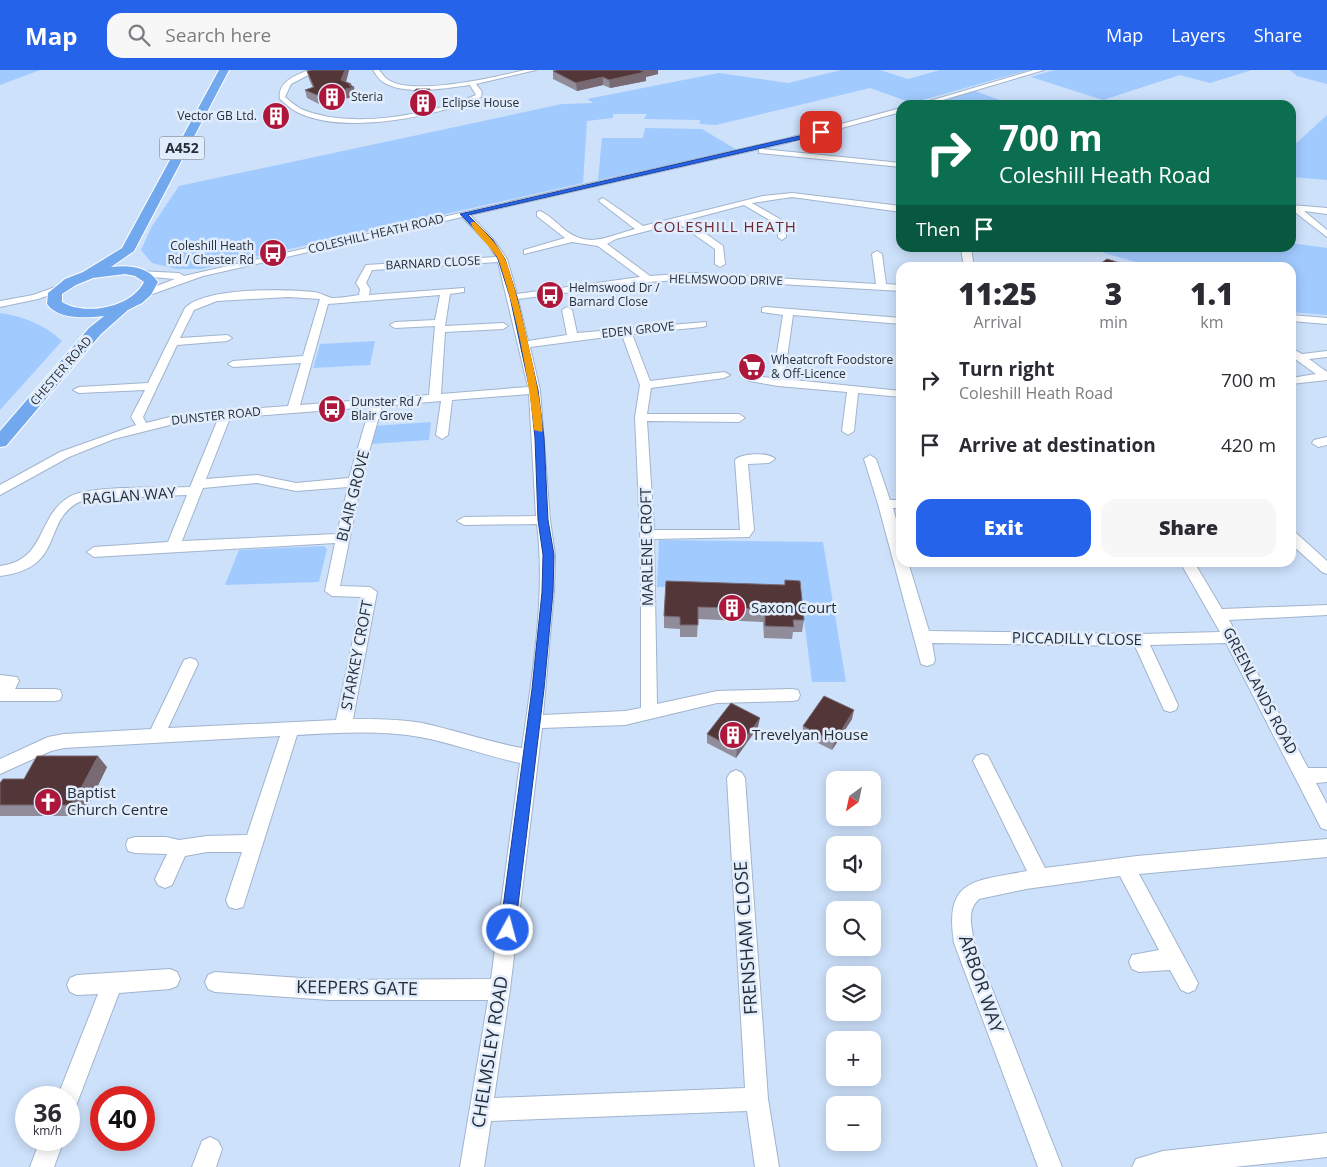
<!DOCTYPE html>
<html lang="en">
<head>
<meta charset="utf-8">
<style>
	:root { --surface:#fff; --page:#f7f7f7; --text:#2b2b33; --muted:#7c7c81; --accent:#2563eb }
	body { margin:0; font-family:"Open Sans",sans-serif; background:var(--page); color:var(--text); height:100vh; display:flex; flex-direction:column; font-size:19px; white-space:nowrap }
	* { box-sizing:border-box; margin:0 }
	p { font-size:16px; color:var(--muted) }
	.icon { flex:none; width:28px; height:28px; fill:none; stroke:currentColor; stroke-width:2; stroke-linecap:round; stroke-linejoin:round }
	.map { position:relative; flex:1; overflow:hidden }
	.sheet { position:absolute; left:896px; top:192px; width:400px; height:305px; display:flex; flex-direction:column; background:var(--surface); border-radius:15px; box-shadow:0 2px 12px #0003 }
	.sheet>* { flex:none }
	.top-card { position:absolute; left:896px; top:30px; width:400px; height:152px; border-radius:15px; box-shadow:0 2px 12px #0003; background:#0b6e4f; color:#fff; overflow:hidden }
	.needle { width:32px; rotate:213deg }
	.fabs { position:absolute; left:826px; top:701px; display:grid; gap:10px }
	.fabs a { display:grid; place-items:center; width:55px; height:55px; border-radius:10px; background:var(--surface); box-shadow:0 2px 12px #0003; font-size:25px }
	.speed { position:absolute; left:15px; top:1016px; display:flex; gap:10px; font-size:25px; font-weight:700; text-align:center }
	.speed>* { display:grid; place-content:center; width:65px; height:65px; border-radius:50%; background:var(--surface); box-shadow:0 2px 12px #0003; line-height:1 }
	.speed small { font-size:12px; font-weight:400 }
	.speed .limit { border:8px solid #d22; background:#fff; color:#111 }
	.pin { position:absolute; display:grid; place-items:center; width:42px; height:42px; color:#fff; margin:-21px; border-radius:10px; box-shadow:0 2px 8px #0006 }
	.me { position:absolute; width:55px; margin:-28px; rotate:7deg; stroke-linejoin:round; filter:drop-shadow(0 0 4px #0008) }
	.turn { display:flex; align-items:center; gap:18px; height:105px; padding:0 20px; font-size:22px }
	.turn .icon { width:65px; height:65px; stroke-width:2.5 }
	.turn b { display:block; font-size:35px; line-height:42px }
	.then { display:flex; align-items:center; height:48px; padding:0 20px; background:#0003; gap:10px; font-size:19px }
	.eta { display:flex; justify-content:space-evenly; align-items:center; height:85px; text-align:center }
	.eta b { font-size:30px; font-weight:800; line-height:35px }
	.action { display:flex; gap:10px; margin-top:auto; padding:10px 20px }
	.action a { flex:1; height:58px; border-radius:15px; background:var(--accent); color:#fff; font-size:20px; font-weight:800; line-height:58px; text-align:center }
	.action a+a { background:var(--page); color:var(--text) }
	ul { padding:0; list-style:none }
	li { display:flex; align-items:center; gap:15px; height:65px; padding:0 20px }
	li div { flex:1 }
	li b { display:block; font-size:19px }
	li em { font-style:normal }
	header { display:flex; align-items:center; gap:30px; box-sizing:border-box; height:70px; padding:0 25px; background:var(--accent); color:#fff }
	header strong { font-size:24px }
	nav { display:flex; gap:28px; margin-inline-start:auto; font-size:18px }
	.search { width:350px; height:45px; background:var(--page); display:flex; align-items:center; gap:12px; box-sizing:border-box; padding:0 18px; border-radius:15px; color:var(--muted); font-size:19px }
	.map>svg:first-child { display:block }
</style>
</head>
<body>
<header>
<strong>Map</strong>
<div class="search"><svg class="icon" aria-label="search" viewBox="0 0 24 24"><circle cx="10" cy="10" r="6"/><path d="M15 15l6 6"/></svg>Search here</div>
<nav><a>Map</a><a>Layers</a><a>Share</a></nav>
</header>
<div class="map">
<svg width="1327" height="1097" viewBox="0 0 1327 1097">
	<rect width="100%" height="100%" fill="#cde1fb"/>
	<path fill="#a1caff" d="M0,0H40L0,15Z
		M841,0H880L908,9L940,0H1029L912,33L870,18L716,55L700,54V50L644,49L647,44H613V48L587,51L583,113L201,199H177L152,193L141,180L152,156L179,116L562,34L593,33L587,29L719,3L788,13Z
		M1054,0H1252L1210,13L1180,5L1103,30L1031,7Z
		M1290,0H1327V14L1297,6Z
		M975,21L1013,35H927Z
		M1327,45V110L1291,107V78Z
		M645,58L702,59L737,80L598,110L602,68H643Z
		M1291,173L1327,178V245L1291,242V198L1152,197L1088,178H1291Z
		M0,243C23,246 45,255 62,271L0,340Z
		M375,271L370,295L313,298L320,274Z
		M431,352L429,370L371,374L374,356Z
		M659,470L823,472L846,612H812L800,519L657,517Z
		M324,476L327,479L319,512L225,515L239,480Z"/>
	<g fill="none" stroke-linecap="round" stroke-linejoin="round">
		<g stroke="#a1b4cd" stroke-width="2">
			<path id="minor" d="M309,0H318L291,14L285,27C290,31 296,36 301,39C349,60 430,45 476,25L470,15C447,18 404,26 383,12C379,10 376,4 373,0H379C382,3 384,7 387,9C411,27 496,7 525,0H536L476,14L482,22L481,27C436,47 341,66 295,41C290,38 285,33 280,29C277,12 296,5 309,0Z
				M1034,0H1044L926,35H916Z
				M901,38V42L786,73L470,145L494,170L507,189L517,224L640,207L598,176L572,172L524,184V180L565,168L537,146V142L540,141C549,145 558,154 565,160C590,179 608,166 635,159L600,132L599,130L603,128L643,156L763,126L792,123L901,136V142L792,127L752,133L785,152L786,167L782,170L778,167V155L744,135L687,150L723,176L725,194L720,197L715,194V179L678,153L616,169L607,174L650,206L693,203L876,214L872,184L877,181L882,184L886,214L901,215V221L693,209L648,212L518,229L528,271L567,265L562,240L567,237L572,240L577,263L706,252V256L702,257L632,264L650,311L724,302L730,305L724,308L651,318L647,344H739L745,348L739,352L647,351L654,460H740L735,390C741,383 769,382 775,389L769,393L748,394L754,460L749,467L654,469L657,634L717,621L792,619L798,620L800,625L798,630L792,631L717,633L625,655L542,658L510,919L494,1028L745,1018L727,708L730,703L736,700L742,703L745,708L768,1029L779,1097H755L747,1041L491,1051L484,1097H460L488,930H330L215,922L208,919L205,912L208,905L215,902L330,910L491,909L520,693C486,686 453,673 420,667C379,660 338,663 297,665L243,837L236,839L229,837L226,830L242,782H207L185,786L172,815L165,818L158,815L155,809L167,784L135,783L128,781L126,775L128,769L135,767H166L179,770L207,766L247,765L280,666L64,678L51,681L0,704V689L48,667L64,664L151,659L184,590L190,588L196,590L198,594L168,658L336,650L362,527L332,526L325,521L335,473L94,487L87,482L94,477L168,472L187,425C158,426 131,427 102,429C95,430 86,429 79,432C41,452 66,498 0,506V496C47,490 36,447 69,427C88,415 165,418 190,417L218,349L182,352L114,369L69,387L0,425V415L60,382L136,355L131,347L145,320L79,323L73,320L79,317L148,313L185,238C205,217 286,219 314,222C321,223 327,227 332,228C341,228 351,226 359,225L360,219L356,213L366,195L496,187L488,174L462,147L203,206L144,227L139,224L141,222L175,209L141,206L136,203L138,201L179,203L184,206L785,69ZM498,192L528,317L441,324L445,262L503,259L508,256L503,253L445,256L450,224L464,222V218L369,225L370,219L366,213L372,200ZM440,225L435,250L395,252L390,255L395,258L435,256L429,325L300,335L328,234ZM288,227L320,229L303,286L233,291L228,294L233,297L301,293L288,336L182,344L146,353L143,347L177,275L227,271L232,268L227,265L180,268L194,240L217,231ZM622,265L640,315L635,347L641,484V638L625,641L543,645L554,521L555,485L550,450L540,320L530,277ZM529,324L536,446L464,447L457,451L464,455L537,454C546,524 532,609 522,678C488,672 455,660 422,653C399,649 376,649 353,649L377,522L370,517L340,516L363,403L382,336L441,331L436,365L442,369L448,365L452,330ZM370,337L349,408L296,413L257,405L206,409L230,348ZM257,413L296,421L348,417L337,464L182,471L203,418Z
				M762,79L901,93V97L759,83V79Z
				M1291,135L1327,138V144L1304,141L1327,160V167L1291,139Z
				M961,178H971L974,198H964Z
				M61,215L66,218L64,220L38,229L0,237V231L33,225Z
				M766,237L901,248V254L793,245L784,309L901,321V327L858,323L854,361L848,365L842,361L847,322L778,316L749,311L747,309L753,306L773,308L783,245L762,242V238Z
				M1291,245L1327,248V254L1291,251Z
				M1291,278L1302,284L1327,281V287L1309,289L1327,302V310L1291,314V308L1316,304L1291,286Z
				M1327,367V375L1318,377L1312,373L1314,370Z
				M870,385L876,389L890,430H901V438H893L901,468V492H908L929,561L1140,564L1220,562L1180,492H1194L1222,539L1327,535V545L1229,550L1308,698H1327V712L1316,713L1327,734V760L1321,758L1226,573L1150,575L1178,635L1176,640L1170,642L1164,640L1135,576L932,573L935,590L933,594L927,596L921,594L878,434L864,389Z
				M1291,462L1296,463L1327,491V504L1322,502L1291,474Z
				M0,605L17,607L19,611L15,619H54L60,620L62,625L60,630L54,631H0Z
				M982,684L988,686L1045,798L1137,786L1327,769V787L1139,804L1198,913L1195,920L1188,923L1181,920L1170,900L1139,902L1132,899L1129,892L1132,885L1159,880L1120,806L1026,819L979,829C966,841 972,857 974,873L1062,1097H1038L954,873C944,808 974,811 1027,801L973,691L976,686Z
				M170,899L177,902L180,909L177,916L170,919L119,923L76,1036L69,1039V1028H57L98,924L77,925L70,922L67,915L70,908L77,905Z
				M1327,1063V1087L1234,1097H1132L1136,1089L1163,1081Z
				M210,1067L218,1071L222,1079L216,1097H192L202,1071Z
				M40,1070H64L54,1097H30Z"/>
		</g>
		<g stroke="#fff" stroke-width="2">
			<path id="highway" d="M219,0H229L134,181L111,197C129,195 147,196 158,212L151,225L142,233L128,240L101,264L6,376L0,377V361L89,258L104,246C87,248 58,250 47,234L48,223L65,209L83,202L122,178ZM125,204L135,206L144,212C131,238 85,246 62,232V224L76,215L93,208Z"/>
		</g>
		<use href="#minor" fill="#fff" fill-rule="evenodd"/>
		<use href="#highway" fill="#72a8ed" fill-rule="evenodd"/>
	</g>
	<path fill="#908c9a" d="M349,0L346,12L351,14L356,26L321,35L307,28L305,20L313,18L309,9L307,1Z
		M558,0H658V4L646,7V11L610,18L603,15L577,21L553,9V1Z
		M432,27L424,38L411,37L410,28Z
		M785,510L804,550L802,562H793L792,569L764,568L763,552L698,549L697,567H680V559L664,558V546L784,515Z
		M852,649L832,680L802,665L803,656Z
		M758,657L736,688L707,673V664Z
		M107,697L83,746H0V735L24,709Z"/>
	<path fill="#786972" d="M345,0H349L344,19L341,10Z
		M639,0H658V4L646,7V11L610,18L609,10Z
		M603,7V15L577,21L576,13Z
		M351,14L352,17H354L356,26L321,35L319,26Z
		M430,19L432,27L424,38L422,29Z
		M854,640L852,649L832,680L834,672Z
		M760,648L758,657L736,688L737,680Z
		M98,686L107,697L83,746L72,735Z"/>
	<path fill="#533638" stroke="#786972" d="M312,0H345L341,10L351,14L349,15L354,17L319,26L305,20L314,17L307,1Z
		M558,0H640L645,2L609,10L603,7L576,13L553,1Z
		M416,19H430L422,29L410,28Z
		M1107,189L1126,195L1123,198H1094Z
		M785,510L800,511L804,550H793L794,557L765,556V539L698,537V555H680V547L664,546L666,511L785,515Z
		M824,626L854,640L834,672L803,656Z
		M731,633L760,648L737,680L707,664Z
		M37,686H98L72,735H0V713L3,709H24Z"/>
	<path fill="#2563eb" stroke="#184099" d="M821,61L823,64L468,145L493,170L505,189L517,227L538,320L544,368L548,450L554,485L553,522L544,619L515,860L513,865L508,867L502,865L500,860L532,619L542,522L543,485L538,450L535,368L530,320L510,227L498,189L488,173L460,144Z"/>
	<path fill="#f59e0b" d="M471,152H475C486,163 497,174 504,187C514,205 547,346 542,362L534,360C528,303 517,245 499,191C494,178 471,161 471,152Z"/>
	<defs>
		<g id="building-disc" transform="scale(1.4375)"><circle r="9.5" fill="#ac173b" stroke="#e1edfd"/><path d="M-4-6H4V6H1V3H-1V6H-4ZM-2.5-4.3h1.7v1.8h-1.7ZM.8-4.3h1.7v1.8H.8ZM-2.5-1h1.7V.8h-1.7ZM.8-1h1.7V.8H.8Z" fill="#fff"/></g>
		<g id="bus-disc" transform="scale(1.4375)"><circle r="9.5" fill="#ac173b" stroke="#e1edfd"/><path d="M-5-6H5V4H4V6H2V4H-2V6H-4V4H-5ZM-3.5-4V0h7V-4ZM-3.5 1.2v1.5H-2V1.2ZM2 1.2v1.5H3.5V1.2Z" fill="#fff"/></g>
		<g id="supermarket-disc" transform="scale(1.4375)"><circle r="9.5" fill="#ac173b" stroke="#e1edfd"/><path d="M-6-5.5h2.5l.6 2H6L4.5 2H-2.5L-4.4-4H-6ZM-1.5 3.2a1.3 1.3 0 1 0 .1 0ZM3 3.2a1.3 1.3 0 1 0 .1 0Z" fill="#fff"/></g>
		<g id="church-disc" transform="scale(1.4375)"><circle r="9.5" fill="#ac173b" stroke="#e1edfd"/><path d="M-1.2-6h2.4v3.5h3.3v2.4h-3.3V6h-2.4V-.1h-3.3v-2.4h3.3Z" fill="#fff"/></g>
	</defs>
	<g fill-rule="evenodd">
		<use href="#building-disc" x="332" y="27"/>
		<use href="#building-disc" x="423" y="33"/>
		<use href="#building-disc" x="276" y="46"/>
		<use href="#bus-disc" x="273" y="183"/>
		<use href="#bus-disc" x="550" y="225"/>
		<use href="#supermarket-disc" x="752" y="297"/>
		<use href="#bus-disc" x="332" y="339"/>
		<use href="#building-disc" x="732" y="538"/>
		<use href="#building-disc" x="733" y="665"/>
		<use href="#church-disc" x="48" y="732"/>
	</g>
	<g text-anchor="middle" stroke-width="5" stroke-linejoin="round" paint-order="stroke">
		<g font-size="12" fill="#262e37" stroke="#e1edfd" text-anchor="start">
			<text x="351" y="31">Steria</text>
			<text x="442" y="37">Eclipse House</text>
			<text x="257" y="50" text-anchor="end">Vector GB Ltd.</text>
			<text x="254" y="180" text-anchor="end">Coleshill Heath<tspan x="254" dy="14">Rd / Chester Rd</tspan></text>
			<text x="569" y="222">Helmswood Dr /<tspan x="569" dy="14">Barnard Close</tspan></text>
			<text x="771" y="294">Wheatcroft Foodstore<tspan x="771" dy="14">&amp; Off-Licence</tspan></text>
			<text x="351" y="336">Dunster Rd /<tspan x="351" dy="14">Blair Grove</tspan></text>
		</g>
		<g font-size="12" fill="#262e37" stroke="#e1edfd">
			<text transform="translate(376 164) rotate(-13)" y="4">COLESHILL HEATH ROAD</text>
			<text transform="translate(433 193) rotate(-3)" y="4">BARNARD CLOSE</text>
			<text transform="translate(726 210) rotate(1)" y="4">HELMSWOOD DRIVE</text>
			<text transform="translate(638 260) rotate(-6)" y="4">EDEN GROVE</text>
			<text transform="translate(61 301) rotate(-49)" y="4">CHESTER ROAD</text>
			<text transform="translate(216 346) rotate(-6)" y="4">DUNSTER ROAD</text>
		</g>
		<rect fill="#e1edfd" stroke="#5e6772" stroke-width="1" x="159.5" y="66.5" width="45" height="23" rx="4"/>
		<g font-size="14" font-weight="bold" fill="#262e37">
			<text x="182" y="83">A452</text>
		</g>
		<g font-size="15" letter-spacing="1" fill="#6e2831" stroke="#e1edfd">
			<text x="725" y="162">COLESHILL HEATH</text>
		</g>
		<g font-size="15" fill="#262e37" stroke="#e1edfd">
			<text transform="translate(129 426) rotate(-4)" y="5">RAGLAN WAY</text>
			<text transform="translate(353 426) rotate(-76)" y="5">BLAIR GROVE</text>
			<text transform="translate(647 477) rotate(-91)" y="5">MARLENE CROFT</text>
			<text transform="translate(1077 569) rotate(1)" y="5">PICCADILLY CLOSE</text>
			<text transform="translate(357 585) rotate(-79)" y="5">STARKEY CROFT</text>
			<text transform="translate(1260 621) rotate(62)" y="5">GREENLANDS ROAD</text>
		</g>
		<g font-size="15" fill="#262e37" stroke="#e1edfd" text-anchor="start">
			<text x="751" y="543">Saxon Court</text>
			<text x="752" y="670">Trevelyan House</text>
			<text x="67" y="728">Baptist<tspan x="67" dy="17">Church Centre</tspan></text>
		</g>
		<g font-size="18" fill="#262e37" stroke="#e1edfd">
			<text transform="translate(746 868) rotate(-94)" y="6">FRENSHAM CLOSE</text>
			<text transform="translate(981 914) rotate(71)" y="6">ARBOR WAY</text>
			<text transform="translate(357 918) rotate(1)" y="6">KEEPERS GATE</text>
			<text transform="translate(490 982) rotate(-81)" y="6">CHELMSLEY ROAD</text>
		</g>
	</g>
</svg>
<div class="fabs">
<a><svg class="needle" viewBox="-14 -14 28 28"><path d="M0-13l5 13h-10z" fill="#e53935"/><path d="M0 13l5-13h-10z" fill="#7c7c81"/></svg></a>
<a><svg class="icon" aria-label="sound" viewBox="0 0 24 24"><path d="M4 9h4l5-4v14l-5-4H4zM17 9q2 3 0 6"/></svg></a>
<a><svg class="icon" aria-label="search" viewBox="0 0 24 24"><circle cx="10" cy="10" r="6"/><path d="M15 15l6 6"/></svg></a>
<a><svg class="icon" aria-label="layers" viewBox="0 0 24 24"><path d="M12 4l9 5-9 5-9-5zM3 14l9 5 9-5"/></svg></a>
<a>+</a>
<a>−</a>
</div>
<div class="speed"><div>36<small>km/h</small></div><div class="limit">40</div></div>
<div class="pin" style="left:821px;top:62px;background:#d93025"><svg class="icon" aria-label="arrive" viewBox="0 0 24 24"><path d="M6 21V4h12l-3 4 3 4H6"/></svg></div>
<svg class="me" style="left:508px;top:860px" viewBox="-20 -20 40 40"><circle r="17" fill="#2563eb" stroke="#fff" stroke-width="3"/><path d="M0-11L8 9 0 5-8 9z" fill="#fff"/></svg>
<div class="top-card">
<div class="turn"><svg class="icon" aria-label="right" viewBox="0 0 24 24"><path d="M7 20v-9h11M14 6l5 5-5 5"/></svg><div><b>700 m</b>Coleshill Heath Road</div></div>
<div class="then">Then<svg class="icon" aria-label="arrive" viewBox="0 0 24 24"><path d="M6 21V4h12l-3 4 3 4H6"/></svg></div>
</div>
<section class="sheet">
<div class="eta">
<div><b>11:25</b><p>Arrival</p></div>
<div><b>3</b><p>min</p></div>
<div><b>1.1</b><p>km</p></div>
</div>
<ul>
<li><svg class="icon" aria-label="right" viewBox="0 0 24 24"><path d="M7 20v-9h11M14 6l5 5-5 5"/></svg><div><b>Turn right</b><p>Coleshill Heath Road</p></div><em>700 m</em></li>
<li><svg class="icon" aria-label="arrive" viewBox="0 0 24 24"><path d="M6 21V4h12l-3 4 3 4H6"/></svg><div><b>Arrive at destination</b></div><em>420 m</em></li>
</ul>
<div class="action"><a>Exit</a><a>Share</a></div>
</section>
</div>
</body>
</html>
